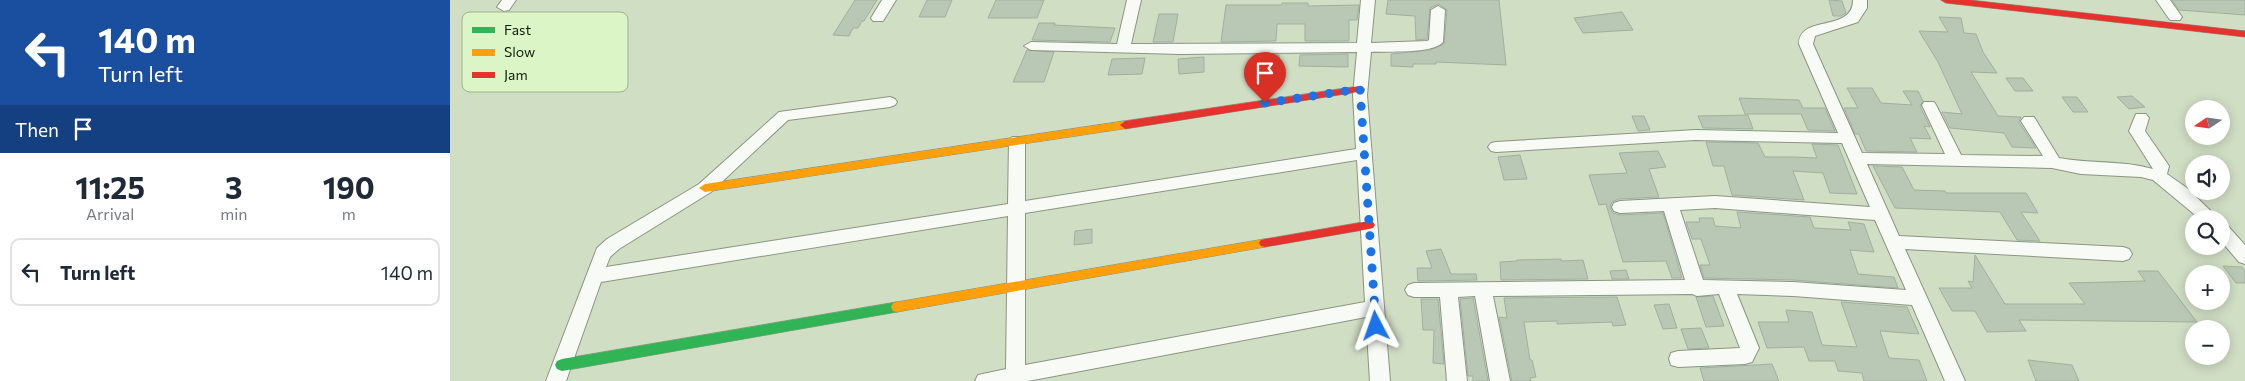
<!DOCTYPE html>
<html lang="en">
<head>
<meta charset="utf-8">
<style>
	:root { --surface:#fff; --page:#f6f6f7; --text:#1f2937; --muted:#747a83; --line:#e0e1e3 }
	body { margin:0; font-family:Commissioner,sans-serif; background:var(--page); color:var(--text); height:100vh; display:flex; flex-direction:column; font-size:19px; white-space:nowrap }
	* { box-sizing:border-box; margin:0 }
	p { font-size:16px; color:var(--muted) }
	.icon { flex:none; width:28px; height:28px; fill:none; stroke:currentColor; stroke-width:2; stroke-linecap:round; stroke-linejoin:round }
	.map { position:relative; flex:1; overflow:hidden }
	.details { display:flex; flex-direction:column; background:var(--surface); width:450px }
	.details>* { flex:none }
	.banner { background:#1a4fa0; color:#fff; overflow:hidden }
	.needle { width:32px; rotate:257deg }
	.tools { position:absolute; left:1735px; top:100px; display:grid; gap:10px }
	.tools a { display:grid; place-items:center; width:45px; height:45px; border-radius:50%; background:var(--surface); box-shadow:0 2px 12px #0003; font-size:25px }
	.pin { position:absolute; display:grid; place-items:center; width:42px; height:42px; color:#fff; margin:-51px -21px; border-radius:50% 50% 50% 0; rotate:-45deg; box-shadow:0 0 5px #0007 }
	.pin .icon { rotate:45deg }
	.me { position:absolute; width:55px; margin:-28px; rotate:356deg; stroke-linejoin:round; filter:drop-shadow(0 0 4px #0008) }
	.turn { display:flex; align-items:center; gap:18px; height:105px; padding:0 15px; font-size:22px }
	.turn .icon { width:65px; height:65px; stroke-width:2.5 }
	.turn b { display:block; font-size:35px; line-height:42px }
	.then { display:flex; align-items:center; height:48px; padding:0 15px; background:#0003; gap:10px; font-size:19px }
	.eta { display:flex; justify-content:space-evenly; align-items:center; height:85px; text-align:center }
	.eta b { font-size:30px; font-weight:700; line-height:35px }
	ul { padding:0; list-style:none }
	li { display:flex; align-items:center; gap:15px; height:68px; margin:0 10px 8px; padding:0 5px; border:2px solid var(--line); border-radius:10px }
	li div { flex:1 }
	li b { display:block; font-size:19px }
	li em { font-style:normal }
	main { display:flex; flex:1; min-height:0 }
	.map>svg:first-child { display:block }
</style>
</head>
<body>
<main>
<section class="details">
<div class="banner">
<div class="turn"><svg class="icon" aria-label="left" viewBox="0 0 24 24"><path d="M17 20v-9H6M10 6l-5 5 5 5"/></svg><div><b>140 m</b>Turn left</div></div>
<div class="then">Then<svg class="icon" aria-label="arrive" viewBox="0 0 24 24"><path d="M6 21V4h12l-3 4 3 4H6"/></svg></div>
</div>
<div class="eta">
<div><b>11:25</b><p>Arrival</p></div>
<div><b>3</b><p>min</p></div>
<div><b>190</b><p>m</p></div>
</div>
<ul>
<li><svg class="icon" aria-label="left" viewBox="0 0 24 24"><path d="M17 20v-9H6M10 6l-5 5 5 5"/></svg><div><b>Turn left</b></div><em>140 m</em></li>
</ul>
</section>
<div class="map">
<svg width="1795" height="381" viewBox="0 0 1795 381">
	<rect width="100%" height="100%" fill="#d0dec4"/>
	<path fill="#b9c7b5" stroke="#a1b09e" d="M405,0H427L414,21H412L408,28H403L399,36L383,35Z
		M477,0H502L495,17H469Z
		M546,0H594L587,18H538Z
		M938,0H1049L1056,65L986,62V64H963V67L941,66V54L980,50L994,44L997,10L989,4L980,8L977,39L966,40L965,16L936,14Z
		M1379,0L1392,1L1396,13L1391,16H1383Z
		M1722,0H1795V15L1729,10Z
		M832,3H858V6L909,5L907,20H899V41H855V24H827L826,41L771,42L776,5H832Z
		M1172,12L1183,30L1133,33L1124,18Z
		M709,14H728L723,42H703Z
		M1489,17L1511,18L1514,33L1526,34L1533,52L1547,73L1521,72L1548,116L1571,117L1569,122L1586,148L1562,147L1554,133L1500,128L1492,112L1512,114L1488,62L1469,31L1498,32Z
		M589,23H605L604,25L665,28L660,42L582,40Z
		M577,50L604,52L594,82H563Z
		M898,54V67L849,66L850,55Z
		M813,55H829L830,66L824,67L823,85H816Z
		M754,57V72L729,74L728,59Z
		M695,58L692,74L658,75L662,59Z
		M1556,78H1573L1583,91H1565Z
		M1397,88H1422L1431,103L1462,105L1453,91H1468L1473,101L1470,106L1480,127L1474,126L1481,139L1460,138L1467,152L1416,151L1409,134H1405L1394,108H1408Z
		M1682,96L1695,107L1679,109L1667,97Z
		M1612,97H1627L1638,112H1623Z
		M1289,98L1349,100L1353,108H1375L1385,131L1358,130L1351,114H1295Z
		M1298,115L1303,129L1253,128L1248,116Z
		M1182,116H1194L1200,130L1188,131Z
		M1256,142L1308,143L1315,157H1345L1367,158L1362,144L1388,145L1407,194L1380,193L1373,173L1343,171L1354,200L1282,195L1274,166H1263Z
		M1208,151L1216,167L1199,169L1209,197L1169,199L1162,202L1160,208L1163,213L1170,215L1213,213L1232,278H1222L1216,261L1173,262L1156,204L1149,205L1139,175L1177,173L1169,153Z
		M1070,155L1077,179L1054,180L1048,157Z
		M1423,166L1452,167L1464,190L1495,191L1496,193H1576L1588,213L1571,212L1590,241L1567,240L1550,212L1445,208Z
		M1287,212L1360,217L1364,228L1401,230L1398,222L1414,224L1424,252L1400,250L1408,274L1444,277L1448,288L1343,280L1254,278L1250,265H1260L1251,239H1242L1236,222H1250L1249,218H1263L1265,226L1291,228Z
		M642,229V243L624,245L625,231Z
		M991,249L1001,274H1026L1027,280L968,281L967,268H982L976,251Z
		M1525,255L1555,304H1635L1619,283L1695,281L1688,271H1708L1747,322L1569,320L1576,331L1537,332L1525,311H1502L1489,288H1522L1518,281L1523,282Z
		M1111,259V261L1133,260L1138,279L1051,280L1050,262L1067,261V260Z
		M1773,266L1792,267L1795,271V283H1786Z
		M1176,270L1179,279H1162L1160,271Z
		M1263,296L1274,326L1256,327L1246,297Z
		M1167,297L1176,325L1163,326L1162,322L1107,324V321L1074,322L1080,360H1082L1086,377L1080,378L1081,381H1062L1049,317L1057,318L1054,298Z
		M1023,298L1038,381H1023V376H1018L1010,299Z
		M971,299H988L994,364L983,363L984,330H973Z
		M1391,302L1457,307L1469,334L1430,331L1439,358L1469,360L1477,381H1414L1412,373L1388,371L1385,361H1359L1354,347L1317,348L1308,322H1339L1336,310L1362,312L1372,345L1407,347Z
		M1219,304L1227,328L1213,329L1204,305Z
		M1251,328L1259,348L1238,349L1231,329Z
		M1578,360L1622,365L1629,381H1586Z
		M1322,364L1329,381H1254L1250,368Z"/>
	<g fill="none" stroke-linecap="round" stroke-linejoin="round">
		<g stroke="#8b9582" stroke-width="2">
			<path id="street" d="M52,0H66L59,10L54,11L47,7Z
				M432,0H446L433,21H423L421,18Z
				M677,0H691L681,44L907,43L911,0H925L921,43L977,41L979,40L981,10L988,6L995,10L993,42C984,54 936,51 921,52L917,95L940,381H920L916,317L578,381H525L528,375L556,369L558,216L151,282L116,381H96L147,248L157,239L249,184L329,112L440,97L445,99L447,102L445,105L440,107L338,120L261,192L169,249L160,257L156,267L558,204L559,141L562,137H572L575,141V201L906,149L903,95L907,52L730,54L581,50L574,46L581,42L667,44ZM907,160L915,302L575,365V213Z
				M1403,0H1417V8L1408,22L1365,36L1363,44L1412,153L1495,154L1472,105L1474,102H1484L1486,105L1511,155L1593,156L1571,121L1574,117H1584L1609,158C1640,164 1672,160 1703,169L1679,131L1686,114H1696L1699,118L1695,131L1719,166L1717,174L1737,188L1769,219H1750L1703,180L1691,177L1631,174L1602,168L1417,164L1449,236L1673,247L1679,249L1682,254L1679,259L1673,261L1455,249L1515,381H1495L1462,305L1343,296L1287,294L1309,348L1302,362L1295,364L1228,367L1221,365L1219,359L1221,353L1228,351L1290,348L1269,294L1247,296L1242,294L1043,296L1060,381H1040L1025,296L1008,297L1017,381H997L990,297H964L958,295L955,290L958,285L964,283L1235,280L1214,211L1170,213L1164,211L1162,207L1164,203L1170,201L1265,196L1420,207L1392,143L1245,140L1046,152L1041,151L1038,147L1041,143L1046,142L1245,130L1388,133L1349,44C1349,14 1403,33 1403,0ZM1265,208L1425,220L1456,290L1343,282L1253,280L1230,210Z
				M1706,0H1720L1732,17L1730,20H1720Z
				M1771,223L1777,225L1795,245V264L1789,262L1771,241Z"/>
		</g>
		<g stroke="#8b9582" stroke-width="1">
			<path id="fast" d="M447,302L451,303L453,307L451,311L447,312L112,371L107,369L105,365L107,361L112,359Z"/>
		</g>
		<g stroke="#8b9582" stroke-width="1">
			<path id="slow" d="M675,121L680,125L679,128L255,192L249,188L255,184Z
				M815,239L819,240L821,243L819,246L815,247L447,312L443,311L441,307L443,303L447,302Z"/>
		</g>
		<g stroke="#8b9582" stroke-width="1">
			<path id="jam" d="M1491,0H1520L1795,31V37L1496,3Z
				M910,86L915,89L914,91L675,129L670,125L675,121Z
				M919,221L923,222L925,225L923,228L919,229L815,247L811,246L809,243L811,240L815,239Z"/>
		</g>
		<use href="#street" fill="#f8faf6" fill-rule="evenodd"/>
		<use href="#fast" fill="#30b455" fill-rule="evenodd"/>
		<use href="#slow" fill="#ff9f0a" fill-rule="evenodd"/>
		<use href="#jam" fill="#e5322d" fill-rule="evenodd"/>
	</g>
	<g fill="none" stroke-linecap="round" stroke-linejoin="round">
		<path stroke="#1a73e8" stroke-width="9" stroke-dasharray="0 16.2" d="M815,103L910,89L926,326"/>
	</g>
	<rect x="12" y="12" width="166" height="80" rx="8" fill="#dcf5c7" stroke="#9fb38e" stroke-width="1"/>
	<rect x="22" y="27" width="23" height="6" fill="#30b455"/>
	<rect x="22" y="49" width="23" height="7" fill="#ff9f0a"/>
	<rect x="22" y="72" width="23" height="6" fill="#e5322d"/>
	<g font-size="14" fill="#121a0a">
		<text x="54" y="35">Fast</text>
		<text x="54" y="57">Slow</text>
		<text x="54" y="80">Jam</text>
	</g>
</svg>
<div class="tools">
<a><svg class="needle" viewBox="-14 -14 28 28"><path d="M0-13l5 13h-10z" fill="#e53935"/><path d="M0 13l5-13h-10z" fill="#747a83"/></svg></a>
<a><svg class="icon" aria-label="sound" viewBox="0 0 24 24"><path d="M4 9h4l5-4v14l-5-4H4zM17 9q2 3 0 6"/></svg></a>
<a><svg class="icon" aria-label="search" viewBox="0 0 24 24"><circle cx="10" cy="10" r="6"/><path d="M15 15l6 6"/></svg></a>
<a>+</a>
<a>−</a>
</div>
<div class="pin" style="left:815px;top:103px;background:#d93025"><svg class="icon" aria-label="arrive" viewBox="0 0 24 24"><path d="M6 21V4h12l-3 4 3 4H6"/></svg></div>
<svg class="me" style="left:926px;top:326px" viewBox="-20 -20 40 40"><path d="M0-17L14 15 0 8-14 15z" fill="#1a73e8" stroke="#fff" stroke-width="4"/></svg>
</div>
</main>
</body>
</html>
